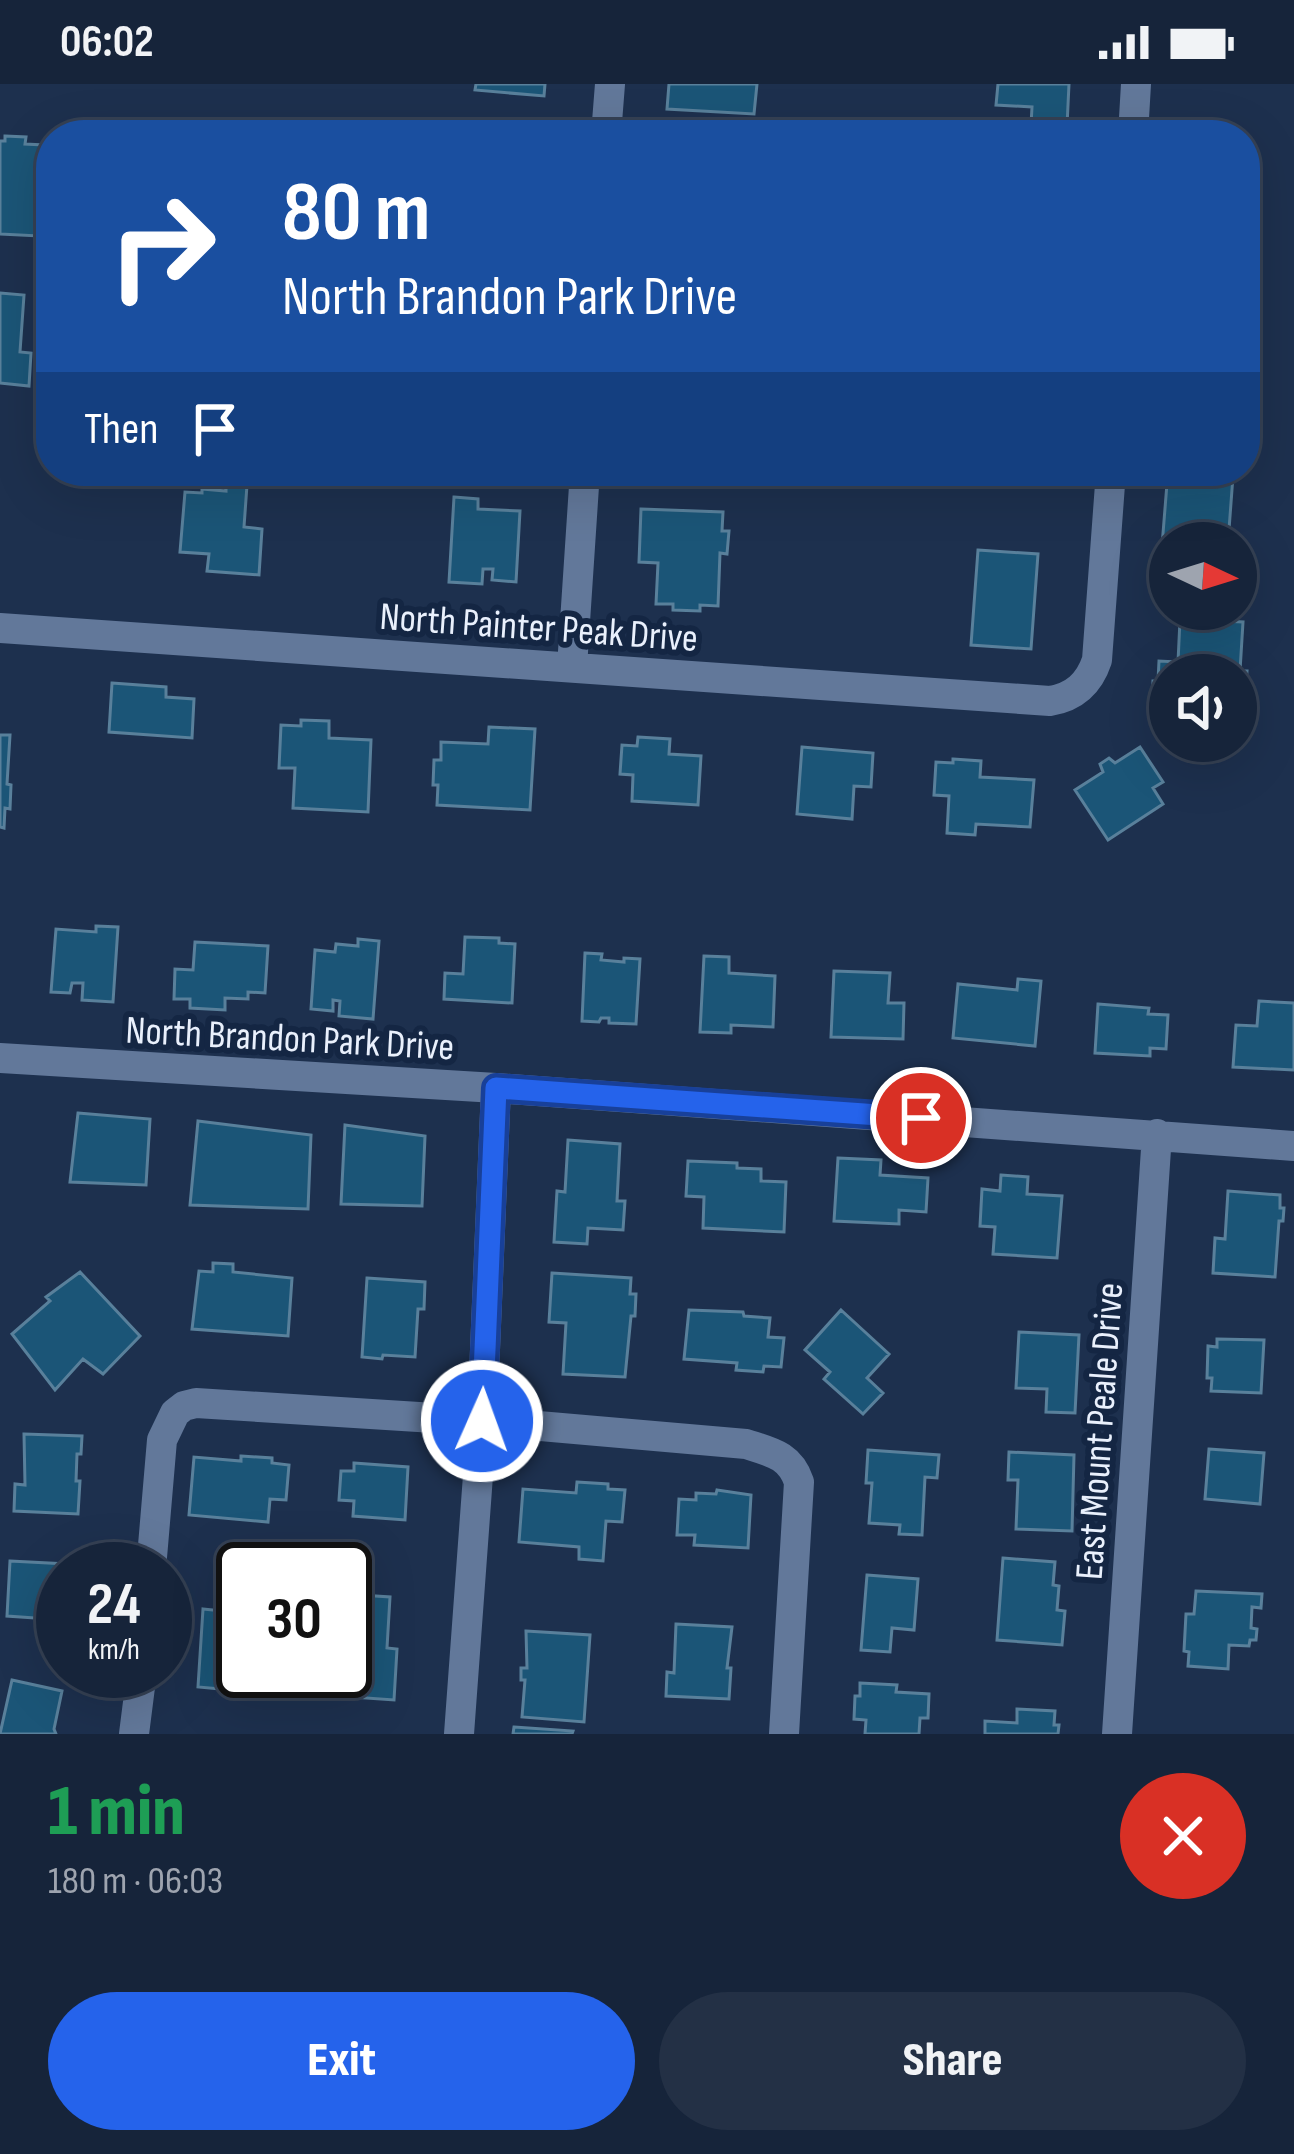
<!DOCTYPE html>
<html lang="en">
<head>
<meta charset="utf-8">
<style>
	:root { --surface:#16243a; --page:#233045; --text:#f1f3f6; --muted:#9ea4af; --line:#354154; --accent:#2563eb }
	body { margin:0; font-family:"Sofia Sans Condensed",sans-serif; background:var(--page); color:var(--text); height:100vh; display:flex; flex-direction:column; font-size:45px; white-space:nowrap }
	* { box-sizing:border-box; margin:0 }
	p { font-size:39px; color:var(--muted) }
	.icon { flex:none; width:66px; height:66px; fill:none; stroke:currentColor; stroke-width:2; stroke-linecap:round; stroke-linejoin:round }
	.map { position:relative; height:1650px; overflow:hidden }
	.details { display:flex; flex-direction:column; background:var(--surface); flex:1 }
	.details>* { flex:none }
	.banner { position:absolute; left:36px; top:36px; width:1224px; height:366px; border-radius:48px; box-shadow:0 12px 48px #0002,0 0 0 3px var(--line); background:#1a4fa0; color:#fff; overflow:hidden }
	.needle { width:78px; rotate:94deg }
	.tools { position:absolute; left:1149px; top:438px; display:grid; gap:24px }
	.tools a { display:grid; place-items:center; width:108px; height:108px; border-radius:50%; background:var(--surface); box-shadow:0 12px 48px #0002,0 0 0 3px var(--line); font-size:60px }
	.speed { position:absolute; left:36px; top:1458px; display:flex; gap:24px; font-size:60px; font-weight:700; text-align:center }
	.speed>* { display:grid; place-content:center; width:156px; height:156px; border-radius:50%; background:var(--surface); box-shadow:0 12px 48px #0002,0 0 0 3px var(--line); line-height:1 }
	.speed small { font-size:30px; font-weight:400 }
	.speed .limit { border:6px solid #111; border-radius:18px; background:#fff; color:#111 }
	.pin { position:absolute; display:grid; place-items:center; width:102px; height:102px; color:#fff; margin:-51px; border:6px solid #fff; border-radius:50%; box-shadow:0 3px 12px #0007 }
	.me { position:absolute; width:132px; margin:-66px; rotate:2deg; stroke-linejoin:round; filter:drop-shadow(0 0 9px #0008) }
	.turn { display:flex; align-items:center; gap:42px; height:252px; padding:0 48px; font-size:54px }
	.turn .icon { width:156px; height:156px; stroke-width:2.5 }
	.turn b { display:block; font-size:84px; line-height:102px }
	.then { display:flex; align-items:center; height:114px; padding:0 48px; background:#0003; gap:24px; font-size:45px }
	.round { display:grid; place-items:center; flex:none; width:126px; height:126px; border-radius:63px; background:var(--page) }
	.headline { display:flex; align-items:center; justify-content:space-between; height:204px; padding:0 48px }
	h1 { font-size:72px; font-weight:800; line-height:90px; color:#1e9e55 }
	.action { display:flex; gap:24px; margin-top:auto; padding:24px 48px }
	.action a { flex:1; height:138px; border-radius:72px; background:var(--accent); color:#fff; font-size:48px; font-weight:800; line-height:138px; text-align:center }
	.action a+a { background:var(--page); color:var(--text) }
	.status { display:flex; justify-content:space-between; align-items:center; height:84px; padding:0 60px; background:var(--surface); direction:ltr }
	.status svg { height:33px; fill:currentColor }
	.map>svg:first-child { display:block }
</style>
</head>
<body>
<div class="status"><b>06:02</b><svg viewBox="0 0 49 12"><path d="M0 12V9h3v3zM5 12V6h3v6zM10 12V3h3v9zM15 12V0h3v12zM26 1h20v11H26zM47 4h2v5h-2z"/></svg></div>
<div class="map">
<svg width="1294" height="1650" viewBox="0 0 1294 1650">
	<rect width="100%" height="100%" fill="#1d304e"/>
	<path fill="#1b5577" stroke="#59809b" stroke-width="3" d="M476,0H545L544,12L475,6Z
		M669,0H757L754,30L667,25Z
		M998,0H1069L1067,42L1031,41L1032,23L996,21Z
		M5,52L26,53L25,60L44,61L39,152L0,150V57H5Z
		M0,209L24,211L20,268L31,269L29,302L0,299Z
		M1245,267H1251L1250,294L1245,293Z
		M984,387H1050L1049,392Z
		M1168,387H1204V390L1233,392L1228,459H1170V462H1162Z
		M226,399L247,401L244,443L262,445L259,491L207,487L209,470L180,468L185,408L202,409V405L226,407Z
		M454,413L478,415V425L520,427L516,498L492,496L493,485H483L482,500L449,498Z
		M641,425L723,428L722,447H729L727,470L720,469L718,522L700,521V527L673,526V520H656L658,479L639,478Z
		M978,466L1038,470L1031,565L971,561Z
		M1199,531L1224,532L1223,537L1243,538L1240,587H1247L1245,613H1239L1238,632H1236V591H1170V629L1152,628L1153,597H1158L1159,577L1178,578L1180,536L1198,537Z
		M112,599L166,603V613L194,615L192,654L109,648Z
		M301,636L329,637V654L371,656L368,728L293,724L295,684H279L281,641L301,642Z
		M489,643L535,645L530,726L437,721L438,701H433L434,676H441V658L488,660Z
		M0,651H10L7,700L11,701L10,725L5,724L4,744L0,743Z
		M638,653L670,655L669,670L701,672L698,721L632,717L633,691L620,690L622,661L637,662Z
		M802,663L873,669L871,703L854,702L852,735L797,730Z
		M1140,663L1163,698L1153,704L1163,720L1108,756L1075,706L1103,688L1100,680L1109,674L1115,679Z
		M953,675L981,677L980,693L1034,696L1030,743L976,740L975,751L947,749L949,712L934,711L936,678L953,679Z
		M96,842L118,843L113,918L82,916L83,899H72L70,909L51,908L56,845L96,848Z
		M465,853L499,854V859L515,860L512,919L444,915L445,889L463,890Z
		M358,855L379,857L373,935L339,932L340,917L333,916V927L311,925L315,866L335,868L336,860L358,862Z
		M195,858L268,862L265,909L248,908V915L225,914V926L190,924V915H174L175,885L193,886Z
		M585,869L602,870L601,876L624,878V874L640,875L636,940L609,939V934H601L599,938L582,937Z
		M704,872L729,873V889L775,892L773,943L731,941V949L700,948Z
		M834,887L890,889L888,919H904L903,955L831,953Z
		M1018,895L1041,897L1035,962L953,954L958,900L1017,906Z
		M1259,917L1294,919V986L1233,983L1236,941L1257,942Z
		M1098,920L1149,924L1148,930L1168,931L1166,965L1150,964V972L1095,969Z
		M78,1029L150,1035L146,1101L70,1098Z
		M198,1037L311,1051L308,1125L190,1121Z
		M345,1041L425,1052L422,1122L341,1120Z
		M568,1056L620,1060L617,1117H625L623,1146L588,1144L587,1160L554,1158L557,1107L565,1108Z
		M838,1074L881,1076L880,1091L928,1094L926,1128L899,1126V1140L834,1137Z
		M688,1077L737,1079V1084L761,1085V1097L786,1098L784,1148L703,1144L704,1113L686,1112Z
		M1001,1091L1028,1093L1027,1110L1062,1112L1057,1174L993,1170L995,1143L980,1142L982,1105L1000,1107Z
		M1228,1107L1280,1111V1124H1284L1283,1137H1279L1275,1193L1213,1189L1215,1154L1225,1155Z
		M213,1179L233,1180V1188L292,1194L288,1252L192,1245L199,1187L213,1188Z
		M80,1188L140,1252L103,1290L83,1275L55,1306L12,1250L50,1217L46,1213Z
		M552,1189L631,1194L630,1210H636L635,1232H631L625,1293L563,1290L566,1239L549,1238Z
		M367,1194L425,1198L424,1225H418L415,1273L383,1271L382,1275L362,1273Z
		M689,1226L743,1228L744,1232L770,1234L768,1253L784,1254L781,1283L764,1282L763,1288L736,1286L737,1279L684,1275Z
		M841,1226L889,1270L867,1294L883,1309L863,1330L824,1295L830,1288L805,1266Z
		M1019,1248L1079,1251L1075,1329L1046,1328L1047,1305L1016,1304Z
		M1217,1255L1264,1256L1261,1309L1211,1307L1212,1294H1207L1208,1262L1217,1263Z
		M24,1350L82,1352L81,1370H77L76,1397H80L78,1430L14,1427L15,1400L25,1401Z
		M1209,1365L1264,1369L1260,1420L1205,1415Z
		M868,1366L939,1371L937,1394L925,1393L922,1451L899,1450L900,1441L869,1439L872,1399H866Z
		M1009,1368L1074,1371L1072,1447L1016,1445L1018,1396H1008Z
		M241,1372L272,1374V1379L289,1381L286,1416L270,1415L268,1438L189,1431L194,1373L241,1377Z
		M354,1379L408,1383L405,1436L353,1432L354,1417L339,1416L341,1387H354Z
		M577,1398L608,1400V1405L625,1406L622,1438L606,1437L603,1477L579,1475V1463L519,1458L523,1405L576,1409Z
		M717,1406L751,1411L748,1464L694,1461L695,1451H677L679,1415L696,1416V1409L716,1410Z
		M1003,1474L1055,1478L1053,1501L1059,1502L1057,1526L1065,1527L1062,1561L997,1556Z
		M10,1477L67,1480V1485H63V1536L7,1532Z
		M867,1491L918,1495L914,1546L892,1544L890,1568L861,1566Z
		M1196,1507L1262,1510L1261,1524L1252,1523L1251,1544L1257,1545L1256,1556H1250L1249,1562L1229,1561L1228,1585L1188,1582L1189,1568L1184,1567L1186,1530H1194Z
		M345,1510L390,1513L387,1564L397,1565L394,1616L324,1611L325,1587H345Z
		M203,1525L243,1529V1585L234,1584L232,1606L198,1603Z
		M676,1540L732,1543L727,1584H731L729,1615L666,1612L667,1588L674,1589Z
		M526,1547L590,1551L584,1638L522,1633L525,1596H521V1584H527Z
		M12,1596L62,1607L54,1645L56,1650H0Z
		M860,1599L897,1601L896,1608L929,1610L928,1634H920L919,1650H865L866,1636L854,1635L855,1612H860Z
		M1017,1625L1055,1627L1054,1641H1059L1058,1650H985V1637L1017,1639Z
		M514,1643L573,1647L572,1650H513Z"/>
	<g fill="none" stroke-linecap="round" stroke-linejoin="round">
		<path stroke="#62789a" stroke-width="30" d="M606,51L610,0
			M1133,51L1136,0
			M0,544L1050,617C1074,613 1089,600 1097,576L1111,387
			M572,583L585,387
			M0,974L496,1004L1294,1062
			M151,1485L162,1356L175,1329L184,1322L196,1319L482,1337L746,1360C771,1368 790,1371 799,1398L784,1650
			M134,1650L142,1587
			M459,1650L482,1337L496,1004
			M1117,1650L1157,1050"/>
	</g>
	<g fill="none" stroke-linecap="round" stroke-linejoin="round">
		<g stroke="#184099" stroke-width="30">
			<path id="route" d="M482,1337L496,1004L921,1034"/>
		</g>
		<use href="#route" stroke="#2563eb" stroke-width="21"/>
	</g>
	<g text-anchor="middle" stroke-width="12" stroke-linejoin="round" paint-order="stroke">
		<g font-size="39" fill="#e9f0fc" stroke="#142643">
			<text transform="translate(539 542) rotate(4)" y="14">North Painter Peak Drive</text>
			<text transform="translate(290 953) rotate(3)" y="14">North Brandon Park Drive</text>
			<text transform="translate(1098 1347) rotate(-86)" y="14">East Mount Peale Drive</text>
		</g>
	</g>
</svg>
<div class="tools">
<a><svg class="needle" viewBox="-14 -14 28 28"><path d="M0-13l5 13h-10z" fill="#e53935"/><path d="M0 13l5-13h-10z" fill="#9ea4af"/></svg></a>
<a><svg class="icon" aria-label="sound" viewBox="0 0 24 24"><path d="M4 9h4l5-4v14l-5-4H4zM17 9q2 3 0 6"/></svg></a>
</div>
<div class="speed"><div>24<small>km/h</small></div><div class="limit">30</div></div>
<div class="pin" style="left:921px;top:1034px;background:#d93025"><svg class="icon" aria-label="arrive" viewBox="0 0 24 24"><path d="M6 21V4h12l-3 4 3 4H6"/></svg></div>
<svg class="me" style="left:482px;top:1337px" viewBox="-20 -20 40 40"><circle r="17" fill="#2563eb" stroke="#fff" stroke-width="3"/><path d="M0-11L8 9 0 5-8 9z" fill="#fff"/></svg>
<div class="banner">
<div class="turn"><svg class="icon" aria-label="right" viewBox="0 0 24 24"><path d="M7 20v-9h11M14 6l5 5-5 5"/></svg><div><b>80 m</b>North Brandon Park Drive</div></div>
<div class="then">Then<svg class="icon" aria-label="arrive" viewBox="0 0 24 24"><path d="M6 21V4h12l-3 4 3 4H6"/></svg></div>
</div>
</div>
<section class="details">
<div class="headline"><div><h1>1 min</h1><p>180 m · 06:03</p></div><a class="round" style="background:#d93025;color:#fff"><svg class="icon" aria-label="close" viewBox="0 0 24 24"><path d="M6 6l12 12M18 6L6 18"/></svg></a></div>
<div class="action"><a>Exit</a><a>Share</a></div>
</section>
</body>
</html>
